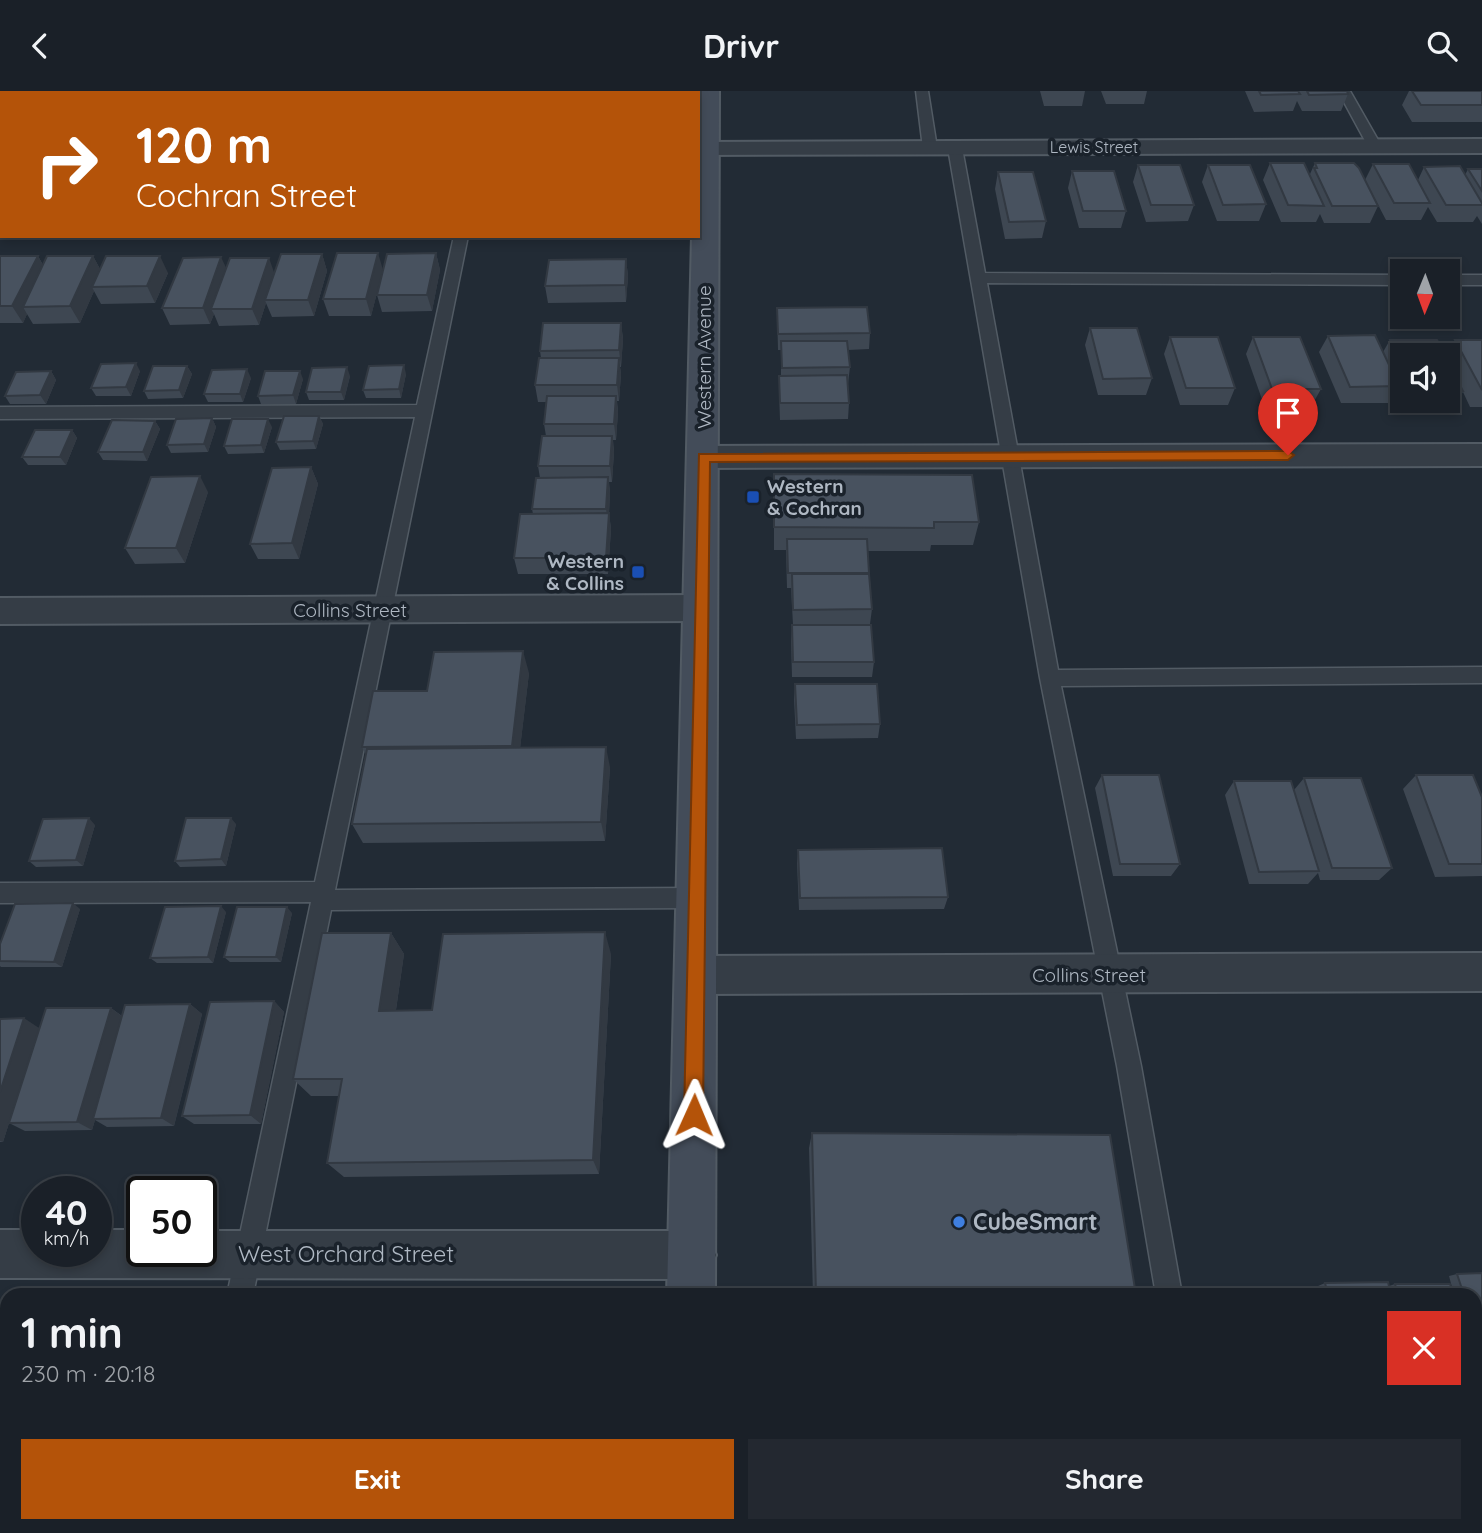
<!DOCTYPE html>
<html lang="en">
<head>
<meta charset="utf-8">
<style>
	:root { --surface:#1a2028; --page:#232830; --text:#f1f3f6; --muted:#9fa3a8; --line:#383e45; --accent:#b45309 }
	body { margin:0; font-family:Quicksand,sans-serif; background:var(--page); color:var(--text); height:100vh; display:flex; flex-direction:column; font-size:26px; white-space:nowrap }
	* { box-sizing:border-box; margin:0 }
	p { font-size:23px; color:var(--muted) }
	.icon { flex:none; width:38px; height:38px; fill:none; stroke:currentColor; stroke-width:2; stroke-linecap:round; stroke-linejoin:round }
	.map { position:relative; flex:1; overflow:hidden }
	.details { position:absolute; left:0px; top:1197px; width:1482px; height:245px; display:flex; flex-direction:column; background:var(--surface); border-radius:21px 21px 0 0; box-shadow:0 4px 10px #0003,0 0 0 2px var(--line) }
	.details>* { flex:none }
	.hud { position:absolute; left:0px; top:0px; width:700px; height:147px; box-shadow:0 4px 10px #0003,0 0 0 2px var(--line); background:#b45309; color:#fff; overflow:hidden }
	.needle { width:46px; rotate:181deg }
	.buttons { position:absolute; left:1390px; top:168px; display:grid; gap:14px }
	.buttons a { display:grid; place-items:center; width:70px; height:70px; border-radius:0px; background:var(--surface); box-shadow:0 4px 10px #0003,0 0 0 2px var(--line); font-size:35px }
	.speed { position:absolute; left:21px; top:1085px; display:flex; gap:14px; font-size:35px; font-weight:700; text-align:center }
	.speed>* { display:grid; place-content:center; width:91px; height:91px; border-radius:50%; background:var(--surface); box-shadow:0 4px 10px #0003,0 0 0 2px var(--line); line-height:1 }
	.speed small { font-size:18px; font-weight:400 }
	.speed .limit { border:4px solid #111; border-radius:10px; background:#fff; color:#111 }
	.pin { position:absolute; display:grid; place-items:center; width:60px; height:60px; color:#fff; margin:-72px -30px; border-radius:50% 50% 50% 0; rotate:-45deg; box-shadow:0 0 7px #0007 }
	.pin .icon { rotate:45deg }
	.me { position:absolute; width:77px; margin:-38px; rotate:1deg; stroke-linejoin:round; filter:drop-shadow(0 0 5px #0008) }
	.turn { display:flex; align-items:center; gap:24px; height:147px; padding:0 21px; font-size:32px }
	.turn .icon { width:91px; height:91px; stroke-width:2.5 }
	.turn b { display:block; font-size:49px; line-height:60px }
	.round { display:grid; place-items:center; flex:none; width:74px; height:74px; border-radius:0px; background:var(--page) }
	.overview { display:flex; align-items:center; justify-content:space-between; height:119px; padding:0 21px }
	h1 { font-size:42px; font-weight:700; line-height:52px }
	.cta { display:flex; gap:14px; margin-top:auto; padding:14px 21px }
	.cta a { flex:1; height:80px; border-radius:0px; background:var(--accent); color:#fff; font-size:28px; font-weight:700; line-height:80px; text-align:center }
	.cta a+a { background:var(--page); color:var(--text) }
	header { display:flex; justify-content:space-between; align-items:center; height:91px; padding:0 21px; background:var(--surface); font-size:32px; font-weight:700 }
	.map>svg:first-child { display:block }
</style>
</head>
<body>
<header><svg class="icon" aria-label="back" viewBox="0 0 24 24"><path d="M15 5l-7 7 7 7"/></svg>Drivr<svg class="icon" aria-label="search" viewBox="0 0 24 24"><circle cx="10" cy="10" r="6"/><path d="M15 15l6 6"/></svg></header>
<div class="map">
<svg width="1482" height="1442" viewBox="0 0 1482 1442">
	<rect width="100%" height="100%" fill="#222b35"/>
	<g fill="none" stroke-linecap="round" stroke-linejoin="round">
		<g stroke="#525b64" stroke-width="3">
			<path id="service" d="M471,0H483L484,2H470Z
				M916,0H928L937,57L935,60L930,61L923,57Z
				M1338,0H1350L1382,56L1380,59H1370Z
				M955,53L962,57L985,182L1402,184V194L987,192L1058,579L1482,576V592L1061,595L1141,975L1182,1204H1156L1117,975L1040,587L948,57Z
				M454,145H468L335,799L696,797L704,800L707,807L704,814L696,817L331,819L253,1204H227L311,811L0,812V792L315,791L415,326L0,328V316L417,314Z
				M1447,184H1482V194H1447Z
				M1475,1285H1482V1313H1475Z
				M181,1435H209V1442H179Z
				M1198,1435H1226L1229,1442H1199Z"/>
		</g>
		<g stroke="#525b64" stroke-width="4">
			<path id="minor" d="M1482,48V62L698,64V52L706,51Z
				M0,131L2,145H9L0,147Z
				M1482,353V375L703,377L692,374L687,366L692,358L703,355Z
				M700,504L712,508L717,517L712,526L700,530L0,533V507Z
				M1482,862V900L696,903L681,898L675,884L681,870L696,865Z
				M0,1139H37V1160H96V1139H142V1160H201V1140H692L709,1147L716,1164L709,1181L692,1188L0,1187Z"/>
		</g>
		<g stroke="#525b64" stroke-width="4">
			<path id="secondary" d="M695,0H719L715,1204H667L692,145H698V2Z
				M661,1435H715V1442H661Z"/>
		</g>
		<use href="#service" fill="#353d46" fill-rule="evenodd"/>
		<use href="#minor" fill="#353d46" fill-rule="evenodd"/>
		<use href="#secondary" fill="#434c59" fill-rule="evenodd"/>
	</g>
	<path fill="#3e4752" d="M1040,0H1085L1082,15H1044Z
		M1101,0H1147L1144,13H1106Z
		M1245,0H1347L1348,3L1341,20H1302L1297,10L1293,20L1254,21Z
		M1409,0H1482V31H1412L1402,14Z
		M2,51V94H0V54Z
		M1270,72L1310,83L1315,72L1378,115L1370,132H1324L1320,123L1316,131H1281L1263,89Z
		M1373,73L1418,89L1424,76L1465,84L1468,78H1482V133L1477,125L1473,131H1437L1428,116L1421,129H1386L1365,89Z
		M1138,74L1194,114L1188,130L1146,131L1133,91Z
		M1208,74L1266,113L1259,130H1217L1202,91Z
		M1072,80L1126,120L1121,137H1079L1068,97Z
		M998,81L1046,130L1042,147L1005,148L995,98Z
		M436,162L440,179L432,220L382,221L377,204L381,186L371,225H329L323,208L383,179Z
		M322,163L327,180L314,225L272,226L266,212L259,234L219,235L214,223L210,233L170,234L162,217L226,177L274,182Z
		M0,165H38L43,174L93,165L100,178L168,182L155,212L101,213L94,200L80,232L33,233L27,223L23,232H0Z
		M626,168L628,185L626,211L548,212L545,195Z
		M777,217L870,242L869,258L848,259L850,276L848,293L849,312L848,328L780,329L779,301V285H781V259H778Z
		M621,232L623,248L621,276H620L621,283L619,310H617L618,321L616,349H613L614,361L612,391H609L610,402L609,422L611,438L608,483H518L514,467L533,423L532,418L540,387L538,375L546,345L544,333L546,311H538L535,294L541,267L540,260Z
		M1090,237L1152,287L1146,304H1098L1085,254Z
		M1328,245L1383,261L1390,249L1402,264V310H1447V264H1446L1455,249H1482V316H1470L1463,301L1452,317H1404L1396,300L1389,312H1341L1319,261Z
		M1170,246L1235,297L1228,314H1180L1164,263Z
		M1253,246L1321,298L1312,314H1264L1246,263Z
		M187,275L192,283L183,307L148,308L144,300Z
		M51,280L56,289L46,313H10L5,305Z
		M140,280L131,305H96L91,297Z
		M406,283L401,307H366L363,299Z
		M350,285L344,309H309L306,301Z
		M251,287L243,311H208L204,303Z
		M303,288L296,313H261L258,305Z
		M319,325L323,333L316,358L280,359L276,351Z
		M212,327L216,336L208,361L171,362L167,354Z
		M155,330L160,338L147,370L103,369L98,361Z
		M272,336L264,362L228,363L224,355Z
		M72,339L77,347L66,374H28L22,366Z
		M311,376L318,393L299,468H258L250,453Z
		M774,383L979,431L973,454H931L930,460H868L872,518L870,533L793,534L791,497H787L786,459H774Z
		M208,401L185,472L135,473L125,457Z
		M792,534L874,571L872,586H792L791,549Z
		M529,582L520,657L610,676L605,750L363,752L352,733L366,664L362,656L427,600Z
		M795,593L880,633L878,647L796,648L794,608Z
		M1102,684L1180,773L1171,785H1113L1095,697Z
		M1416,684L1482,706V785L1435,786L1403,698Z
		M1304,687L1392,777L1379,789H1320L1318,782L1308,793H1249L1225,704L1234,690L1294,699Z
		M236,733L226,775L180,776L175,770Z
		M95,734L83,775L36,776L29,770Z
		M798,759L948,806L944,818L799,819L797,772Z
		M80,818L62,876H1L0,875V853Z
		M226,821L213,872H157L150,867Z
		M292,822L281,871H230L224,866Z
		M391,842L404,863L396,919H432L611,863L599,1083L344,1086L327,1072L339,1005H311L293,988Z
		M274,910L284,921L261,1033H194L182,1025Z
		M190,913L202,923L174,1035L107,1036L95,1029L92,1039L25,1040L9,1032L3,1051H0V928L39,937L111,917L122,925Z
		M812,1042L1136,1204H813L809,1057Z
		M1482,1182V1250H1475V1204H1454L1449,1185L1457,1183Z
		M1325,1192L1389,1195L1395,1193L1454,1204H1321L1318,1195Z
		M819,1435H1174L1175,1442H819Z"/>
	<path fill="#323942" d="M378,162L383,179L371,225L366,208Z
		M436,162L440,179L432,220L427,204Z
		M322,163L327,180L314,225L308,209Z
		M38,165L47,182L23,216L27,223L23,232L12,215Z
		M93,165L102,182L92,196L94,200L80,232L70,215Z
		M160,165L168,182L155,212L147,195Z
		M221,166L229,183L211,218L214,223L210,233L203,217Z
		M269,167L275,184L265,209L266,212L259,234L252,218Z
		M626,168L628,185L626,211L625,194Z
		M621,232L623,248L621,276L619,259Z
		M619,267L621,283L619,310L617,294Z
		M136,272L140,280L131,305L126,296Z
		M404,274L406,283L401,307L399,298Z
		M187,275L192,283L183,307L179,299Z
		M347,276L350,285L344,309L341,301Z
		M247,278L251,287L243,311L240,303Z
		M51,280L56,289L46,313L40,304Z
		M300,280L303,288L296,313L293,304Z
		M616,305L618,321L616,349L614,333Z
		M319,325L323,333L316,358L313,350Z
		M212,327L216,336L208,361L204,353Z
		M268,328L272,336L264,362L261,354Z
		M155,330L160,338L147,370L143,361Z
		M72,339L77,347L66,374L60,366Z
		M612,345L614,361L612,391L610,375Z
		M311,376L318,393L299,468L292,452Z
		M200,385L208,401L185,472L176,457Z
		M608,386L610,402L609,424V422L611,438L608,483L606,467L608,433L606,418Z
		M523,560L529,582L518,675L512,655Z
		M606,656L610,676L605,750L601,731Z
		M89,727L95,734L83,775L76,769Z
		M231,727L236,733L226,775L221,768Z
		M73,812L80,818L62,876L54,871Z
		M221,815L226,821L213,872L208,866Z
		M287,816L292,822L281,871L276,866Z
		M605,841L611,863L599,1083L593,1069Z
		M391,842L404,863L393,939L379,920Z
		M274,910L284,921L261,1033L250,1024Z
		M190,913L202,923L174,1035L161,1027Z
		M111,917L124,927L93,1028L95,1029L92,1039L77,1031Z
		M24,927L39,937L3,1051L0,1050V1001Z"/>
	<path fill="#48525f" stroke="#323942" stroke-width="2" d="M412,0H452V2H412Z
		M556,0H628V2H556Z
		M1259,0H1298L1300,3L1261,4Z
		M1307,0H1347L1348,3L1309,4Z
		M1412,0H1482V14H1421Z
		M146,1H174V2Z
		M0,4H2V19H0Z
		M2,51V77H0V54Z
		M1270,72H1304L1324,115L1288,114Z
		M1315,72H1354L1359,77L1378,115H1332L1314,77H1317Z
		M1373,73H1409L1430,112H1394Z
		M1138,74H1180L1194,114H1151Z
		M1208,74H1250L1266,113L1223,114Z
		M1460,75L1482,112V114H1446L1424,76Z
		M1468,78H1482V100Z
		M1072,80H1114L1126,120H1083Z
		M998,81H1033L1046,130L1009,131Z
		M337,162H378L366,208H323Z
		M436,162L427,204H377L387,163Z
		M281,163H322L308,209H265Z
		M0,165H38L12,215H0Z
		M47,165H93L70,215L23,216Z
		M106,165H160L147,195L92,196Z
		M221,166L203,217H162L183,167Z
		M230,167H269L252,218H211Z
		M626,168L625,194L545,195L549,169Z
		M867,216L870,242L778,243L777,217Z
		M543,232H621L619,259L540,260Z
		M1090,237H1137L1152,287L1103,288Z
		M1375,244L1399,295L1350,296L1328,245Z
		M1170,246H1218L1235,297H1186Z
		M1253,246H1300L1321,298H1272Z
		M1390,249H1437L1445,264H1402V275Z
		M1455,249H1482V299Z
		M781,250H847L850,276L782,277Z
		M539,267H619L617,294H535Z
		M1447,269L1463,300L1447,301Z
		M136,272L126,296L91,297L101,273Z
		M404,274L399,298L363,299L369,275Z
		M153,275H187L179,299L144,300Z
		M347,276L341,301H306L312,277Z
		M247,278L240,303H204L212,279Z
		M51,280L40,304L5,305L16,281Z
		M265,280H300L293,304L258,305Z
		M847,284L849,312H780L779,285Z
		M547,305H616L614,333H544Z
		M284,325H319L313,350L276,351Z
		M212,327L204,353L167,354L176,328Z
		M232,328H268L261,354L224,355Z
		M112,329L155,330L143,361H98Z
		M35,339H72L60,366H22Z
		M542,345H612L610,375H538Z
		M311,376L292,452L250,453L272,377Z
		M774,383L972,384L979,431H934V437L774,436Z
		M200,385L176,457H125L151,386Z
		M608,386L606,418H532L536,387Z
		M609,422L606,467H514L520,423Z
		M787,448H867L869,482H788Z
		M792,483H869L872,518L793,519Z
		M792,534H871L874,571H793Z
		M523,560L512,655L362,656L373,600H427L434,561Z
		M795,593H877L880,633L797,634Z
		M606,656L601,731L352,733L367,658Z
		M1102,684H1159L1180,773H1120Z
		M1416,684H1473L1482,706V773H1449Z
		M1304,687H1361L1392,777H1332Z
		M1234,690H1291L1319,780L1259,781Z
		M89,727L76,769L29,770L43,728Z
		M186,727H231L221,768L175,770Z
		M942,757L948,806L800,807L798,759Z
		M73,812L54,871L0,870V853L15,813Z
		M221,815L208,866L150,867L165,816Z
		M237,816H287L276,866H224Z
		M605,841L593,1069L327,1072L342,988H293L322,842H391L379,920L432,919L443,843Z
		M274,910L250,1024L182,1025L210,911Z
		M190,913L161,1027L93,1028L125,914Z
		M46,917H111L77,1031L9,1032Z
		M24,927L0,1001V928Z
		M812,1042L1110,1044L1136,1204H816Z
		M1482,1182V1248H1478L1475,1241V1204H1464L1457,1183Z
		M1388,1191L1391,1204H1328L1325,1192Z
		M1395,1193H1450L1454,1204H1398Z
		M0,1305H7V1391H0Z
		M823,1435H1174L1175,1442H823Z"/>
	<path fill="#b45309" stroke="#753606" stroke-width="2" d="M1288,360L1294,364L1288,369L710,371L703,1024L700,1030L694,1033L687,1030L684,1024L699,363Z"/>
	<g fill="#1a4fb4" stroke="#1a222b" stroke-width="2.5">
		<rect x="746" y="399" width="14" height="14" rx="3.5"/>
		<rect x="631" y="474" width="14" height="14" rx="3.5"/>
	</g>
	<circle fill="#3f7fe0" stroke="#1a222b" stroke-width="2.5" cx="959" cy="1131" r="7"/>
	<g text-anchor="middle" stroke-width="7" stroke-linejoin="round" paint-order="stroke">
		<g font-size="16" fill="#afb8c3" stroke="#1a222b">
			<text x="1094" y="62">Lewis Street</text>
		</g>
		<g font-size="19" fill="#afb8c3" stroke="#1a222b">
			<text transform="translate(704 266) rotate(-90)" y="7">Western Avenue</text>
			<text x="350" y="526">Collins Street</text>
			<text x="1089" y="891">Collins Street</text>
		</g>
		<g font-size="19" font-weight="bold" fill="#afb8c3" stroke="#1a222b" text-anchor="start">
			<text x="767" y="402">Western<tspan x="767" dy="22">&amp; Cochran</tspan></text>
			<text x="624" y="477" text-anchor="end">Western<tspan x="624" dy="22">&amp; Collins</tspan></text>
		</g>
		<g font-size="23" font-weight="bold" fill="#afb8c3" stroke="#1a222b" text-anchor="start">
			<text x="973" y="1139">CubeSmart</text>
		</g>
		<g font-size="23" fill="#afb8c3" stroke="#1a222b">
			<text x="346" y="1171">West Orchard Street</text>
		</g>
	</g>
</svg>
<div class="buttons">
<a><svg class="needle" viewBox="-14 -14 28 28"><path d="M0-13l5 13h-10z" fill="#e53935"/><path d="M0 13l5-13h-10z" fill="#9fa3a8"/></svg></a>
<a><svg class="icon" aria-label="sound" viewBox="0 0 24 24"><path d="M4 9h4l5-4v14l-5-4H4zM17 9q2 3 0 6"/></svg></a>
</div>
<div class="speed"><div>40<small>km/h</small></div><div class="limit">50</div></div>
<div class="pin" style="left:1288px;top:364px;background:#d93025"><svg class="icon" aria-label="arrive" viewBox="0 0 24 24"><path d="M6 21V4h12l-3 4 3 4H6"/></svg></div>
<svg class="me" style="left:694px;top:1024px" viewBox="-20 -20 40 40"><path d="M0-17L14 15 0 8-14 15z" fill="#b45309" stroke="#fff" stroke-width="4"/></svg>
<div class="hud">
<div class="turn"><svg class="icon" aria-label="right" viewBox="0 0 24 24"><path d="M7 20v-9h11M14 6l5 5-5 5"/></svg><div><b>120 m</b>Cochran Street</div></div>
</div>
<section class="details">
<div class="overview"><div><h1>1 min</h1><p>230 m · 20:18</p></div><a class="round" style="background:#d93025;color:#fff"><svg class="icon" aria-label="close" viewBox="0 0 24 24"><path d="M6 6l12 12M18 6L6 18"/></svg></a></div>
<div class="cta"><a>Exit</a><a>Share</a></div>
</section>
</div>
</body>
</html>
